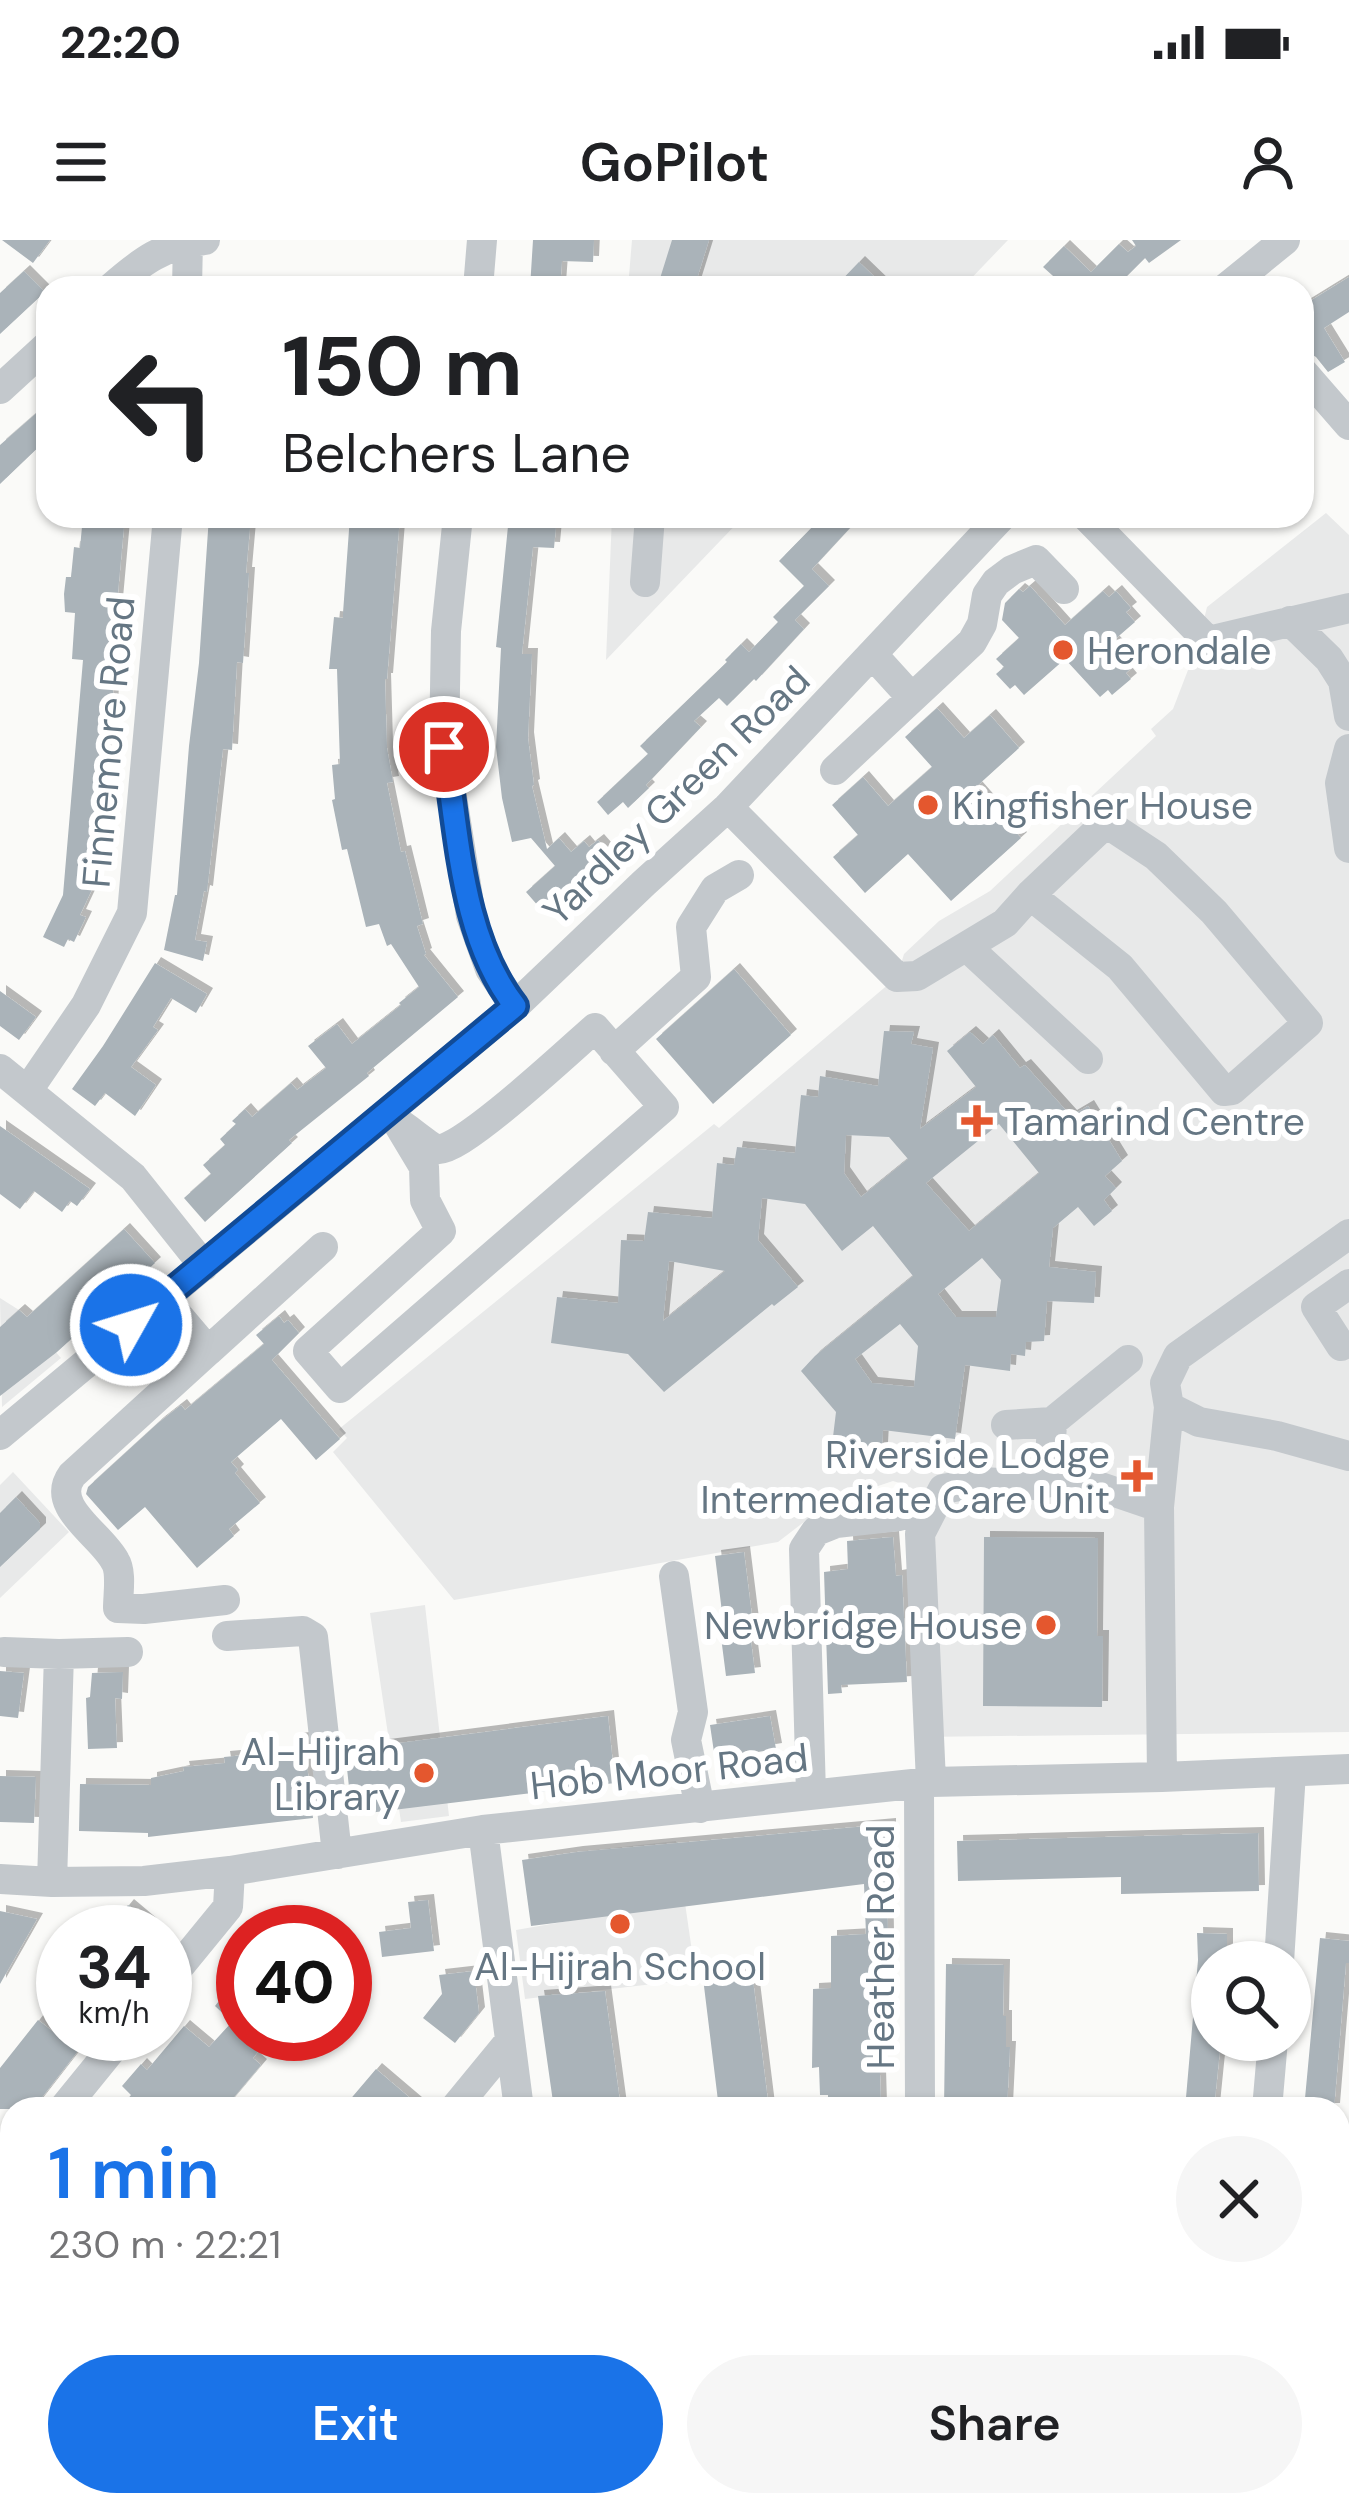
<!DOCTYPE html>
<html lang="en">
<head>
<meta charset="utf-8">
<style>
	:root { --surface:#fff; --page:#f6f6f6; --text:#202124; --muted:#757577; --accent:#1a73e8 }
	body { margin:0; font-family:"DM Sans",sans-serif; background:var(--page); color:var(--text); height:100vh; display:flex; flex-direction:column; font-size:45px; white-space:nowrap }
	* { box-sizing:border-box; margin:0 }
	p { font-size:39px; color:var(--muted) }
	.icon { flex:none; width:66px; height:66px; fill:none; stroke:currentColor; stroke-width:2; stroke-linecap:round; stroke-linejoin:round }
	.map { position:relative; flex:1; overflow:hidden }
	.details { position:absolute; left:0px; top:1857px; width:1350px; height:420px; display:flex; flex-direction:column; background:var(--surface); border-radius:36px 36px 0 0; box-shadow:0 3px 9px #0004 }
	.details>* { flex:none }
	.top-card { position:absolute; left:36px; top:36px; width:1278px; height:252px; border-radius:36px; box-shadow:0 3px 9px #0004; background:#fff; color:var(--text); overflow:hidden }
	.tools { position:absolute; left:1191px; top:1701px; display:grid; gap:24px }
	.tools a { display:grid; place-items:center; width:120px; height:120px; border-radius:50%; background:var(--surface); box-shadow:0 3px 9px #0004; font-size:60px }
	.speed { position:absolute; left:36px; top:1665px; display:flex; gap:24px; font-size:60px; font-weight:700; text-align:center }
	.speed>* { display:grid; place-content:center; width:156px; height:156px; border-radius:50%; background:var(--surface); box-shadow:0 3px 9px #0004; line-height:1 }
	.speed small { font-size:30px; font-weight:400 }
	.speed .limit { border:18px solid #d22; background:#fff; color:#111 }
	.pin { position:absolute; display:grid; place-items:center; width:102px; height:102px; color:#fff; margin:-51px; border:6px solid #fff; border-radius:50%; box-shadow:0 3px 12px #0007 }
	.me { position:absolute; width:132px; margin:-66px; rotate:51deg; stroke-linejoin:round; filter:drop-shadow(0 0 9px #0008) }
	.turn { display:flex; align-items:center; gap:42px; height:252px; padding:0 48px; font-size:54px }
	.turn .icon { width:156px; height:156px; stroke-width:2.5 }
	.turn b { display:block; font-size:84px; line-height:102px }
	.round { display:grid; place-items:center; flex:none; width:126px; height:126px; border-radius:63px; background:var(--page) }
	.overview { display:flex; align-items:center; justify-content:space-between; height:204px; padding:0 48px }
	h1 { font-size:72px; font-weight:600; line-height:90px; color:var(--accent) }
	.button { display:flex; gap:24px; margin-top:auto; padding:24px 48px }
	.button a { flex:1; height:138px; border-radius:72px; background:var(--accent); color:#fff; font-size:48px; font-weight:600; line-height:138px; text-align:center }
	.button a+a { background:var(--page); color:var(--text) }
	.status { display:flex; justify-content:space-between; align-items:center; height:84px; padding:0 60px; background:var(--surface); direction:ltr }
	.status svg { height:33px; fill:currentColor }
	header { display:flex; justify-content:space-between; align-items:center; height:156px; padding:0 48px; background:var(--surface); font-size:54px; font-weight:600 }
	.map>svg:first-child { display:block }
</style>
</head>
<body>
<div class="status"><b>22:20</b><svg viewBox="0 0 49 12"><path d="M0 12V9h3v3zM5 12V6h3v6zM10 12V3h3v9zM15 12V0h3v12zM26 1h20v11H26zM47 4h2v5h-2z"/></svg></div>
<header><svg class="icon" aria-label="menu" viewBox="0 0 24 24"><path d="M4 6h16M4 12h16M4 18h16"/></svg>GoPilot<svg class="icon" aria-label="person" viewBox="0 0 24 24"><circle cx="12" cy="8" r="4"/><path d="M4 21q1-7 8-7t8 7"/></svg></header>
<div class="map">
<svg width="1349" height="2277" viewBox="0 0 1349 2277">
	<defs>
		<filter id="shadow"><feDropShadow dx="6" dy="-6" stdDeviation="0" flood-color="#0004"/></filter>
	</defs>
	<rect width="100%" height="100%" fill="#fafaf8"/>
	<path fill="#e8e9e9" d="M632,0H1008L962,48H628Z
		M1326,273L1349,295V1492L921,1497L906,1245L893,1241L830,1262L778,1302L454,1360L333,1212L347,1198L339,1189L714,884L719,888L897,737L904,714L939,681L990,651L1156,496L1151,489L1173,469L1198,404L1207,367Z
		M612,276H744L606,420Z
		M0,1058L19,1070L61,1118L2,1167Z
		M13,1232L69,1292L0,1358V1245Z
		M425,1365L449,1576L401,1582L370,1373Z
		M676,1601L696,1739L525,1759L516,1690L586,1678L577,1612Z"/>
	<path fill="#aab3b9" fill-rule="evenodd" filter="url(#shadow)" d="M2,0H50L33,23Z
		M533,0H594L593,22L562,21L560,48H530Z
		M672,0H709L694,48H657Z
		M1132,0H1181L1149,23L1145,18L1115,48H1076L1068,38L1062,44L1043,27L1064,6L1091,32L1119,4L1128,12L1136,6Z
		M859,22L886,48H834Z
		M24,31L45,52L0,94V53Z
		M1349,37V72L1324,88L1345,122L1328,132L1316,117L1302,109V66Z
		M48,163V198L0,244V205Z
		M83,276H125L110,440L114,441L112,466H109L95,643L80,675L86,677L74,702L68,699L64,707L43,697L63,655L83,420L72,419L75,373L65,372L64,354L66,337H71L74,307L80,308Z
		M209,276L251,277L246,333H249L243,423L237,422L232,510L223,509L207,652L204,651L195,700L207,702L203,721L164,710L175,655H177L189,506L199,423Z
		M350,276H400L387,439H385L387,508L393,542L387,543L401,612L405,611L423,684L417,686L426,714L424,715L458,757L367,833L369,836L289,900L292,903L205,982L184,958L211,934L203,925L225,905L220,899L236,884L232,881L245,869L252,877L291,843L297,850L326,828L308,806L337,784L352,804L401,765L399,763L419,747L391,704L387,706L379,684L366,687L347,609L342,610L332,560L335,559L332,525L340,524L337,429H329L334,377L343,378V373Z
		M509,276H557L554,308L533,307L522,414H532L528,498L534,545L532,546L547,609L559,598L571,612L584,601L589,607L598,600L613,617L546,675L526,652L555,626L531,598L512,602L502,558L496,507L501,408L496,407Z
		M823,276H861L812,329L829,346L795,380L804,389L756,441L754,439L727,466L719,458L694,481L701,487L646,545L649,548L628,568L623,562L608,575L597,562L648,514L640,506L727,422L725,420L741,404L749,412L778,382L773,377L804,346L779,321Z
		M1030,346L1065,385L1103,351L1109,357L1116,351L1131,368L1126,372L1135,382L1113,401L1135,425L1126,433L1131,439L1112,455L1108,450L1100,457L1065,419L1024,455L1015,445L1010,449L996,434L1004,427L996,419L1019,398L1002,380L1005,363L1019,349L1023,352Z
		M937,468L964,498L990,475L1019,508L976,547L1021,598L951,661L908,614L865,653L833,617L858,595L832,565L863,537L888,566L932,527L905,497Z
		M155,723L207,754L196,773L171,758L153,787L158,790L131,827L156,845L135,876L105,853L95,866L72,849L103,806Z
		M734,729L791,795L713,864L656,799Z
		M0,751L36,777L19,800L0,786Z
		M884,791L914,792L911,804L933,808L920,889L976,847L947,811L970,792L983,804L993,795L1020,828L1025,825L1071,876L1088,866L1122,921L1105,936L1116,948L1104,960L1112,971L1094,986L1078,967L1053,988L1049,1027L1096,1032L1094,1063L1047,1061L1044,1101L1026,1102L1025,1116L1011,1114L1010,1131L965,1125L955,1199L883,1190L881,1227L861,1225L860,1230H829L836,1172L801,1131L815,1116L913,1036L873,986L842,1011L805,964L762,958L758,1000L798,1047L774,1066L772,1064L664,1152L628,1114L551,1103L557,1057L618,1063L621,1000L644,1001L648,972L712,978L717,923L734,925L737,907L795,913L801,855L818,857L820,836L878,846ZM999,884L1039,933L969,991L926,943ZM846,895L889,897L908,919L861,957L844,933ZM982,1018L1001,1040L996,1077H956L938,1054ZM669,1021L725,1031L663,1081ZM900,1084L918,1106L914,1147L872,1143L855,1119Z
		M0,886L90,949L77,966L70,961L62,972L34,951L20,969L0,954Z
		M124,989L155,1023L57,1112L0,1156V1087L19,1070L27,1077Z
		M279,1076L284,1083L288,1080L299,1093L272,1120L340,1199L316,1220L281,1179L231,1222L238,1230L235,1233L260,1263L229,1289L234,1296L197,1328L145,1267L118,1290L86,1254L88,1247L158,1183L181,1165L185,1170L264,1104L256,1095Z
		M16,1257L40,1283V1289L0,1327V1273Z
		M893,1297L896,1336L902,1335L907,1442L841,1445L842,1453L828,1454L824,1332L848,1329L847,1301Z
		M984,1297L1098,1298L1097,1396H1103L1102,1467L983,1466Z
		M744,1312L754,1392L750,1393L755,1433L726,1436L721,1397L725,1396L715,1316Z
		M0,1431L24,1433L18,1478L0,1476Z
		M123,1432L122,1459L115,1458L117,1508L88,1509L86,1458L90,1457L92,1433Z
		M608,1476L615,1543L352,1575L345,1510Z
		M770,1476L776,1509L715,1519L710,1485Z
		M304,1498L313,1578L148,1597V1593L79,1591L80,1544L151,1545V1538L184,1531L183,1527L225,1523L224,1517L246,1515L247,1523L297,1516L295,1499Z
		M0,1536L36,1537L34,1583L0,1582Z
		M890,1584V1641H887L888,1697L876,1698L881,1869H828V1855H820L819,1827L812,1828L813,1749L831,1748V1696L866,1694L864,1644L531,1686L522,1620L577,1612Z
		M1258,1593L1259,1651L1121,1654V1637L958,1641L957,1601Z
		M428,1660L434,1711L382,1717L379,1692L411,1688L408,1662Z
		M128,1665L160,1692H106Z
		M0,1671L37,1679L0,1744Z
		M1197,1693L1227,1694V1720H1212V1800H1221L1214,1869H1185L1198,1720Z
		M1320,1698L1349,1701V1723H1346L1334,1869H1304Z
		M946,1724L1004,1725L1003,1776H1006V1807H1010L1007,1869H944Z
		M243,1730V1794H272L253,1818L261,1825L224,1869H119L131,1855L122,1846L141,1824L147,1830L184,1786L209,1807L232,1782L215,1766Z
		M474,1731L479,1773L455,1803L423,1778L442,1754L439,1735Z
		M752,1732L769,1869H719L703,1738Z
		M605,1751L621,1869H554L538,1756Z
		M38,1780L78,1811L33,1869H0V1828Z
		M376,1829L423,1869H342Z"/>
	<g fill="none" stroke-linecap="round" stroke-linejoin="round">
		<path stroke="#c3c8cc" stroke-width="30" d="M111,48C143,20 162,6 205,0
			M187,48L188,0
			M478,48L482,0
			M1226,48L1285,0
			M1302,131L1349,185
			M0,149L48,105
			M458,276L446,391L444,507L471,676L490,729L515,766
			M1086,276L1208,401L1349,368
			M645,342L650,276
			M1290,381L1329,419L1343,441L1349,476
			M873,415L912,458L972,402L982,384L987,355L996,342L1012,330L1036,320L1064,349
			M1349,509L1340,543L1349,608
			M835,530L912,458
			M728,567L897,737L917,736L1005,683L1030,655L1106,583L1156,616L1214,672L1308,783L1232,850L1224,851L1120,727L1030,655
			M967,707L1088,819
			M614,811L696,737L691,687L715,649L739,635
			M0,829L133,937L204,1026
			M28,850L86,765L132,673L168,276
			M388,872L397,882L424,927L425,960L441,991L308,1111L340,1148L664,867L595,788C573,807 458,915 437,909C429,907 408,888 397,882
			M164,1059L208,1111L323,1007
			M1341,1106L1316,1067L1349,1044
			M208,1111L72,1235C49,1267 101,1294 115,1321C122,1332 118,1354 118,1368L144,1369L225,1360
			M1169,1167L1199,1182L1277,1196L1349,1216
			M1006,1185L1052,1182
			M0,1195L515,766L644,643L728,567L1002,276
			M1049,1242L1052,1182L1128,1120
			M674,1336L693,1472L686,1500L700,1568
			M227,1396L303,1391L313,1397L337,1614
			M4,1412L59,1414L128,1412
			M1162,1537L1159,1267L1169,1167L1165,1143L1178,1116L1349,994
			M931,1542L920,1294L943,1249L982,1242L1034,1245L1074,1238L1159,1267
			M919,1544L920,1869
			M811,1554L804,1309L816,1291L836,1283L899,1276
			M483,1590L519,1869
			M0,1639L52,1642L144,1641L230,1631L483,1590L931,1542L1162,1537L1349,1529
			M52,1642L59,1414
			M1279,1722L1291,1532
			M165,1744L228,1667L230,1631
			M63,1869L124,1794
			M454,1869L509,1802
			M1267,1869L1273,1800
			M0,1947L12,1933
			M576,2265L578,2277
			M920,2265L922,2277
			M1276,2265L1277,2277
			M124,2277L133,2265
			M510,2277L520,2265"/>
	</g>
	<g fill="none" stroke-linecap="round" stroke-linejoin="round">
		<g stroke="#114b97" stroke-width="30">
			<path id="route" d="M131,1085L515,766C460,695 459,593 444,507"/>
		</g>
		<use href="#route" stroke="#1a73e8" stroke-width="21"/>
	</g>
	<g fill="#e4572e" stroke="#fff" stroke-width="4.5">
		<circle cx="1063" cy="410" r="12"/>
		<circle cx="928" cy="565" r="12"/>
		<path d="M971 863h12v12h12v12h-12v12h-12v-12h-12v-12h12z"/>
		<path d="M1131 1218h12v12h12v12h-12v12h-12v-12h-12v-12h12z"/>
		<circle cx="1046" cy="1385" r="12"/>
		<circle cx="424" cy="1533" r="12"/>
		<circle cx="620" cy="1684" r="12"/>
	</g>
	<g text-anchor="middle" stroke-width="12" stroke-linejoin="round" paint-order="stroke">
		<g font-size="39" fill="#657683" stroke="#fff" text-anchor="start">
			<text x="1087" y="424">Herondale</text>
			<text x="952" y="579">Kingfisher House</text>
			<text x="1004" y="895">Tamarind Centre</text>
			<text x="1110" y="1228" text-anchor="end">Riverside Lodge<tspan x="1110" dy="45">Intermediate Care Unit</tspan></text>
			<text x="1022" y="1399" text-anchor="end">Newbridge House</text>
			<text x="400" y="1525" text-anchor="end">Al-Hijrah<tspan x="400" dy="45">Library</tspan></text>
			<text x="620" y="1740" text-anchor="middle">Al-Hijrah School</text>
		</g>
		<g font-size="39" fill="#657683" stroke="#fff">
			<text transform="translate(108 502) rotate(-85)" y="14">Finnemore Road</text>
			<text transform="translate(676 555) rotate(-44)" y="14">Yardley Green Road</text>
			<text transform="translate(669 1531) rotate(-6)" y="14">Hob Moor Road</text>
			<text transform="translate(880 1707) rotate(-90)" y="14">Heather Road</text>
		</g>
	</g>
</svg>
<div class="tools">
<a><svg class="icon" aria-label="search" viewBox="0 0 24 24"><circle cx="10" cy="10" r="6"/><path d="M15 15l6 6"/></svg></a>
</div>
<div class="speed"><div>34<small>km/h</small></div><div class="limit">40</div></div>
<div class="pin" style="left:444px;top:507px;background:#d93025"><svg class="icon" aria-label="arrive" viewBox="0 0 24 24"><path d="M6 21V4h12l-3 4 3 4H6"/></svg></div>
<svg class="me" style="left:131px;top:1085px" viewBox="-20 -20 40 40"><circle r="17" fill="#1a73e8" stroke="#fff" stroke-width="3"/><path d="M0-11L8 9 0 5-8 9z" fill="#fff"/></svg>
<div class="top-card">
<div class="turn"><svg class="icon" aria-label="left" viewBox="0 0 24 24"><path d="M17 20v-9H6M10 6l-5 5 5 5"/></svg><div><b>150 m</b>Belchers Lane</div></div>
</div>
<section class="details">
<div class="overview"><div><h1>1 min</h1><p>230 m · 22:21</p></div><a class="round"><svg class="icon" aria-label="close" viewBox="0 0 24 24"><path d="M6 6l12 12M18 6L6 18"/></svg></a></div>
<div class="button"><a>Exit</a><a>Share</a></div>
</section>
</div>
</body>
</html>
